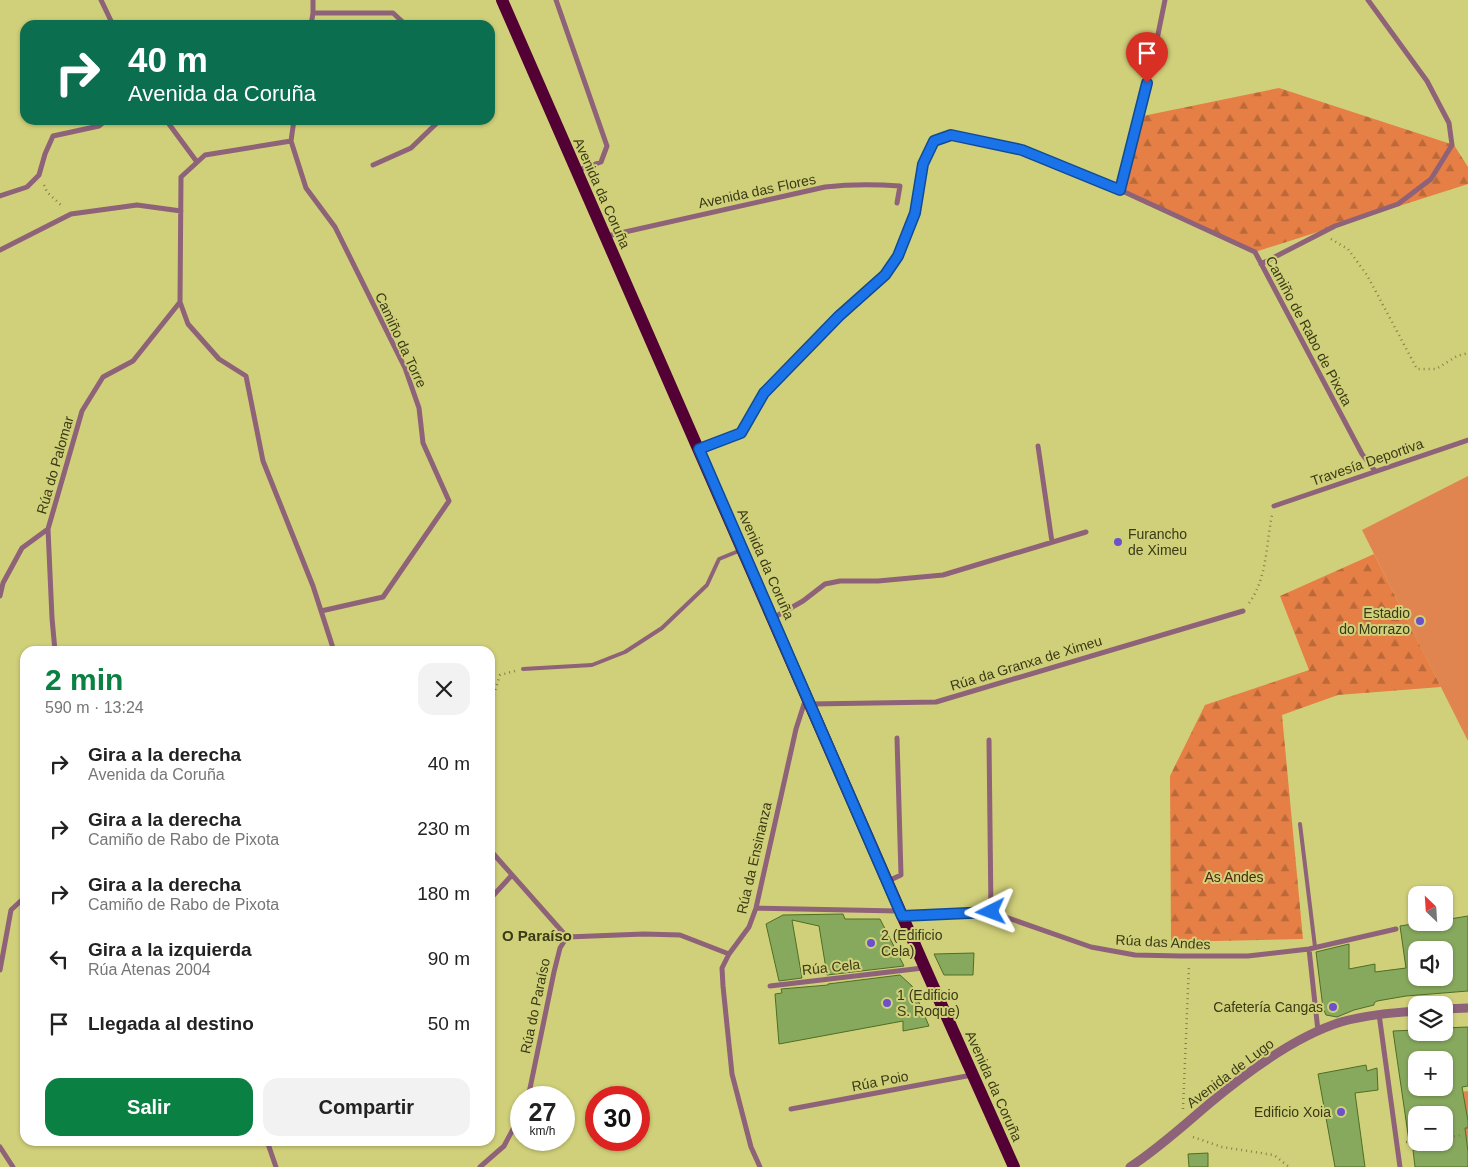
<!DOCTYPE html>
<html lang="es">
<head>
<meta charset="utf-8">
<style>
	:root { --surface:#fff; --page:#f2f2f2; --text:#222; --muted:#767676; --accent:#0b8043 }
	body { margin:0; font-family:Helvetica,sans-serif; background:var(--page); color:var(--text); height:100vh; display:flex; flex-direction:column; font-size:19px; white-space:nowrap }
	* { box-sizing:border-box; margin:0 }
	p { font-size:16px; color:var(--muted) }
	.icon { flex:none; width:28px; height:28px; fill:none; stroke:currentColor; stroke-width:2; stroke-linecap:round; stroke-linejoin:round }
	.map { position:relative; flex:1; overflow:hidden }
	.sheet { position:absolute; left:20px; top:646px; width:475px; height:500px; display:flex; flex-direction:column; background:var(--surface); border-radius:15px; box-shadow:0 1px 4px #0004 }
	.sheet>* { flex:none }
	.guide { position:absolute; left:20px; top:20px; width:475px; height:105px; border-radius:15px; box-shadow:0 1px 4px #0004; background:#0b6e4f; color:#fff; overflow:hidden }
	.needle { width:32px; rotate:335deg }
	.controls { position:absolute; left:1408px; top:886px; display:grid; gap:10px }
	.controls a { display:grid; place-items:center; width:45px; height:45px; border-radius:10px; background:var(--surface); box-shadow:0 1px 4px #0004; font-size:25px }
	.speed { position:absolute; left:510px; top:1086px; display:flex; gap:10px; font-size:25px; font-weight:700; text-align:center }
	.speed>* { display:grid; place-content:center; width:65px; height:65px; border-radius:50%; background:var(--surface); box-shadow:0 1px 4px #0004; line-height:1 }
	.speed small { font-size:12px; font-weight:400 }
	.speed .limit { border:8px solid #d22; background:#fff; color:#111 }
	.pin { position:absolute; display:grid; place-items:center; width:42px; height:42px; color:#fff; margin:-51px -21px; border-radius:50% 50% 50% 0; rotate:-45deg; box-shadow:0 0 5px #0007 }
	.pin .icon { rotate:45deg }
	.me { position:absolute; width:55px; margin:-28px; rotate:267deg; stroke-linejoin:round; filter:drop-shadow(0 0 4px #0008) }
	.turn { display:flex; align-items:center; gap:18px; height:105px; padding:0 25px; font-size:22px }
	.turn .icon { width:65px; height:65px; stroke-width:2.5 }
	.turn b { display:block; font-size:35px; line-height:42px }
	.round { display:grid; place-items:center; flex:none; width:52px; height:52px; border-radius:15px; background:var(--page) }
	.summary { display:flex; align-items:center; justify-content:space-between; height:85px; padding:0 25px }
	h1 { font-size:30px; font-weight:800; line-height:38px; color:var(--accent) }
	.action { display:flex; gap:10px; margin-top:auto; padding:10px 25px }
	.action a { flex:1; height:58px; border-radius:15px; background:var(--accent); color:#fff; font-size:20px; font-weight:800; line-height:58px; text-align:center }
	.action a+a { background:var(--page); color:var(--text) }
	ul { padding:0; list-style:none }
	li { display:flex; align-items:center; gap:15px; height:65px; padding:0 25px }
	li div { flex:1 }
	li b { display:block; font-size:19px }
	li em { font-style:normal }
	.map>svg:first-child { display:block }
</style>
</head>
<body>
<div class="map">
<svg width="1468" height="1167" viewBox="0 0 1468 1167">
	<defs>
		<pattern id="forest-firs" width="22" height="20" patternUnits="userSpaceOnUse" patternTransform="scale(1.25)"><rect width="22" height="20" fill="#e57f45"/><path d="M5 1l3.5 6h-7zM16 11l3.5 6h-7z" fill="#bb6939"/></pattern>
	</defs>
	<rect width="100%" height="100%" fill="#d0d07a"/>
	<path fill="url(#forest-firs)" d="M1279,88L1454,145L1468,167V184L1255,252L1120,190L1138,117Z
		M1374,554L1441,687L1338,695L1282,715L1303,939L1171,942L1170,776L1205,705L1309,670L1280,596Z"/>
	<path fill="#e18550" d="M1468,476V741L1362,530Z
		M1468,1091V1150L1460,1092Z"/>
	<path fill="#87a95e" stroke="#4f6e23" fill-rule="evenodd" d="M843,914L845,919H880L904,966L827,975L819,926L792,920L802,978L779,981L766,924L783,915Z
		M1468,916V991L1406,996L1377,1001L1374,1003V1005L1354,1010L1337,1017L1326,1015L1323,1008L1316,952L1349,944V969L1375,964V972L1406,968L1400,926L1425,922H1444V920ZM1416,950H1444V978H1416Z
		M974,953L973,975H944L934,954Z
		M900,975L912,986L929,1026L903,1031V1021L779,1044L775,994L782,993L781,989L828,985V984Z
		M1468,1027V1086L1462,1087L1468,1121V1128H1465L1468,1152V1167H1415L1413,1150L1444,1146V1115H1416V1141H1409L1393,1031L1416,1030V1032H1444V1028ZM1416,1060H1444V1088H1416Z
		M1366,1065L1367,1071L1377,1068L1378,1090L1355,1093L1365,1167H1335L1318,1074Z
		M1208,1153V1167H1189L1188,1154Z"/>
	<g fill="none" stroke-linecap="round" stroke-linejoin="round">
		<path stroke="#828246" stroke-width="2.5" stroke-dasharray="1 4" stroke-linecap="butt" d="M44,185L47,192L63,207
			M1331,239L1348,249L1367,275L1417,369H1436L1457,356L1468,353
			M1249,603C1267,579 1266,545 1272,515
			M490,744L493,729L492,700L500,675L515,671
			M1183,1109L1189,965
			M1193,1137L1222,1147L1274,1155L1289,1167
			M1444,1138L1462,1135
			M1406,1142L1416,1141"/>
		<path stroke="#8e6278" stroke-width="4" d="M523,669L592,665L625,652L662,628L707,585L719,559L741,550
			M1300,824L1315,947"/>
		<path stroke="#8e6278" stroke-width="5" d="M101,0L113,25
			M556,0L607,146L601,162L576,171
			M313,13H393L406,25
			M311,25L313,13V0
			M166,120L197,162
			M294,120L291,141L306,188L335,227L405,368L419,408L423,443L449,501L383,597L321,611
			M291,141L205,155L181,177L180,302L188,324L219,359L246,376L263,461L313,586L334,651
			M373,165L411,148L440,120
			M1120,190L1155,49L1165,0
			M0,196L27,187L39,175L45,154L53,136L99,126L106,120
			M607,236L825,187C850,184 874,184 900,186L897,203
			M0,250L71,214L137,205L181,211
			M1261,264L1335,226L1398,204L1431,179L1452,145L1449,123L1427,81L1368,0
			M1038,446L1052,542
			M699,449L741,433L764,393L839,316L885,275L898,256L915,213L923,164L934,141L951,135L1023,150L1120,190L1255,252L1362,454L1375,471
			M1274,506L1468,440
			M0,596L3,583L22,548L48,529
			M773,618L803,601L825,584L840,581H878L943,575L1086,532
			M55,651L52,618L48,529L82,411L103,377L133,361L180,302
			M811,704L936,702L1243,611
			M989,740L991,912
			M490,850L567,937
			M888,881L901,875L897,738
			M490,899L512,875
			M756,908L898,911
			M903,916L991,912L1091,947L1135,955L1180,956H1248L1309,949L1396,929
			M567,937L644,934L680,935L729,954
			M1309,949L1318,1031
			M0,970L11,910L25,897
			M770,986L923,968
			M1379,1014L1400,1167
			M528,1098L554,972L560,948L567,937
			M791,1109L972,1075
			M267,1141L276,1167
			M0,1147L13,1167
			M480,1167L504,1146L521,1114
			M760,1167L751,1147L732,1074L723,986L722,968L729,954L749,927L756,908L796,729L805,701"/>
		<path stroke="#8e6278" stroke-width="9" d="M1444,1009L1468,1008
			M1130,1167C1158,1149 1184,1125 1210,1103C1246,1073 1296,1036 1341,1022C1366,1015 1391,1013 1416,1011"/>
		<path stroke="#530035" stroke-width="12" d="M502,0L925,968L1014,1167"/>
	</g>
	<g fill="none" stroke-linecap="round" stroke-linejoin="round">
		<g stroke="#114b97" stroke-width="12">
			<path id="route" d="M991,912L902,916L699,449L741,433L764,393L839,316L885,275L898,256L915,213L923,164L934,141L951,135L1022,150L1120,190L1147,83"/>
		</g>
		<use href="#route" stroke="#1a73e8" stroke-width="9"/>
	</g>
	<g fill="#6b51ca" stroke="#d0d07a" stroke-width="2">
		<circle cx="1118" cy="542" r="5"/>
		<circle cx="1420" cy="621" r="5"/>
		<circle cx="871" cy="943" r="5"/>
		<circle cx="887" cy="1003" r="5"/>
		<circle cx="1333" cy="1007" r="5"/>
		<circle cx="1341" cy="1112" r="5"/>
	</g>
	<g text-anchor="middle" stroke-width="4" stroke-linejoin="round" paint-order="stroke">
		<g font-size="14" fill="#3a3a16" stroke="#d0d07a">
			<text transform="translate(757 191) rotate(-12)" y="5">Avenida das Flores</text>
			<text transform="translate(602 193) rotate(66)" y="5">Avenida da Coruña</text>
			<text transform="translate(1309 331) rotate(62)" y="5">Camiño de Rabo de Pixota</text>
			<text transform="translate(401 340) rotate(65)" y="5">Camiño da Torre</text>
			<text transform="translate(1367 462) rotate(-19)" y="5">Travesía Deportiva</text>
			<text transform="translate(55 465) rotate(-74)" y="5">Rúa do Palomar</text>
			<text transform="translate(766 564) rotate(66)" y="5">Avenida da Coruña</text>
			<text transform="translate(1026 663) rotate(-17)" y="5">Rúa da Granxa de Ximeu</text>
			<text transform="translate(754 858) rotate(-77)" y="5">Rúa da Ensinanza</text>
			<text transform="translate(1163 942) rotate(3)" y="5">Rúa das Andes</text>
			<text transform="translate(831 967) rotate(-6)" y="5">Rúa Cela</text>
			<text transform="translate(535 1006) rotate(-78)" y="5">Rúa do Paraíso</text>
			<text transform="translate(1230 1073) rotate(-37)" y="5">Avenida de Lugo</text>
			<text transform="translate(880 1081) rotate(-11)" y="5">Rúa Poio</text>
			<text transform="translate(994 1086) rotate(66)" y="5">Avenida da Coruña</text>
		</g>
		<g font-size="14" fill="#3a3a16" stroke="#d0d07a" text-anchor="start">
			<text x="1128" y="539">Furancho<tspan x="1128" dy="16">de Ximeu</tspan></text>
			<text x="1410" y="618" text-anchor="end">Estadio<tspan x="1410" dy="16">do Morrazo</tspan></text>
			<text x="881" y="940">2 (Edificio<tspan x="881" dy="16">Cela)</tspan></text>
			<text x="897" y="1000">1 (Edificio<tspan x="897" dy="16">S. Roque)</tspan></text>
			<text x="1323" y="1012" text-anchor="end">Cafetería Cangas</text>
			<text x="1331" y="1117" text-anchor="end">Edificio Xoia</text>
		</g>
		<g font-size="14" fill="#4f260e" stroke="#d0d07a">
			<text x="1234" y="882">As Andes</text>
		</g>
		<g font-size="15" font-weight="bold" fill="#3a3a16" stroke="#d0d07a">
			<text x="537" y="941">O Paraíso</text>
		</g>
	</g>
</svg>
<div class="controls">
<a><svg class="needle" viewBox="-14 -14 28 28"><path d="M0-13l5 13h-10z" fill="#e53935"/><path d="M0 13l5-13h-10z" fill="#767676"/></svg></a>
<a><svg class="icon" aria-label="sound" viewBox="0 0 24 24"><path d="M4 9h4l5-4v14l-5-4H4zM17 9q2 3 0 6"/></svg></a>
<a><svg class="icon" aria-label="layers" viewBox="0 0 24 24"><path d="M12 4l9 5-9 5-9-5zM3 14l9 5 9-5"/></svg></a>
<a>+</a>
<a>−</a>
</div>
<div class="speed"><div>27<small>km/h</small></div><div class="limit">30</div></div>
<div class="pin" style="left:1147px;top:83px;background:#d93025"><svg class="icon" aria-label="arrive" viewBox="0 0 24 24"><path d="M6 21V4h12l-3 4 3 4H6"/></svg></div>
<svg class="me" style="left:991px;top:912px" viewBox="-20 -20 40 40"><path d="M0-17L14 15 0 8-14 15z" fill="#1a73e8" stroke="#fff" stroke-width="4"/></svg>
<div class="guide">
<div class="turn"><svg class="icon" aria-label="right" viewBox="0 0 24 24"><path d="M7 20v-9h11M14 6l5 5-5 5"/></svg><div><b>40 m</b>Avenida da Coruña</div></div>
</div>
<section class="sheet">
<div class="summary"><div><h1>2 min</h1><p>590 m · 13:24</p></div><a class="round"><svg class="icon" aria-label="close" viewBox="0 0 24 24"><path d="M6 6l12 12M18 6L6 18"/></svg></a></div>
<ul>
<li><svg class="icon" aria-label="right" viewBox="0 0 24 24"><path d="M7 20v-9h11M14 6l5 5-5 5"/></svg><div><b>Gira a la derecha</b><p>Avenida da Coruña</p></div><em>40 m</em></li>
<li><svg class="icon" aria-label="right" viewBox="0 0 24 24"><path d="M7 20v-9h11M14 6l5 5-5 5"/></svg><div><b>Gira a la derecha</b><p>Camiño de Rabo de Pixota</p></div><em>230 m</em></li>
<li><svg class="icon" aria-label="right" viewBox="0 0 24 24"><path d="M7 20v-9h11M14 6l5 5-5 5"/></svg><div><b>Gira a la derecha</b><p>Camiño de Rabo de Pixota</p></div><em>180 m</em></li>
<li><svg class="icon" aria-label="left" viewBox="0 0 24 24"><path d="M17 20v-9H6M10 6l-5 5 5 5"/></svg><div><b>Gira a la izquierda</b><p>Rúa Atenas 2004</p></div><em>90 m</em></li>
<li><svg class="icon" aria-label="arrive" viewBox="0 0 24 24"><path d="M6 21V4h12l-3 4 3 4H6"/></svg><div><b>Llegada al destino</b></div><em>50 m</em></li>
</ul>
<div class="action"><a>Salir</a><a>Compartir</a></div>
</section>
</div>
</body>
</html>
